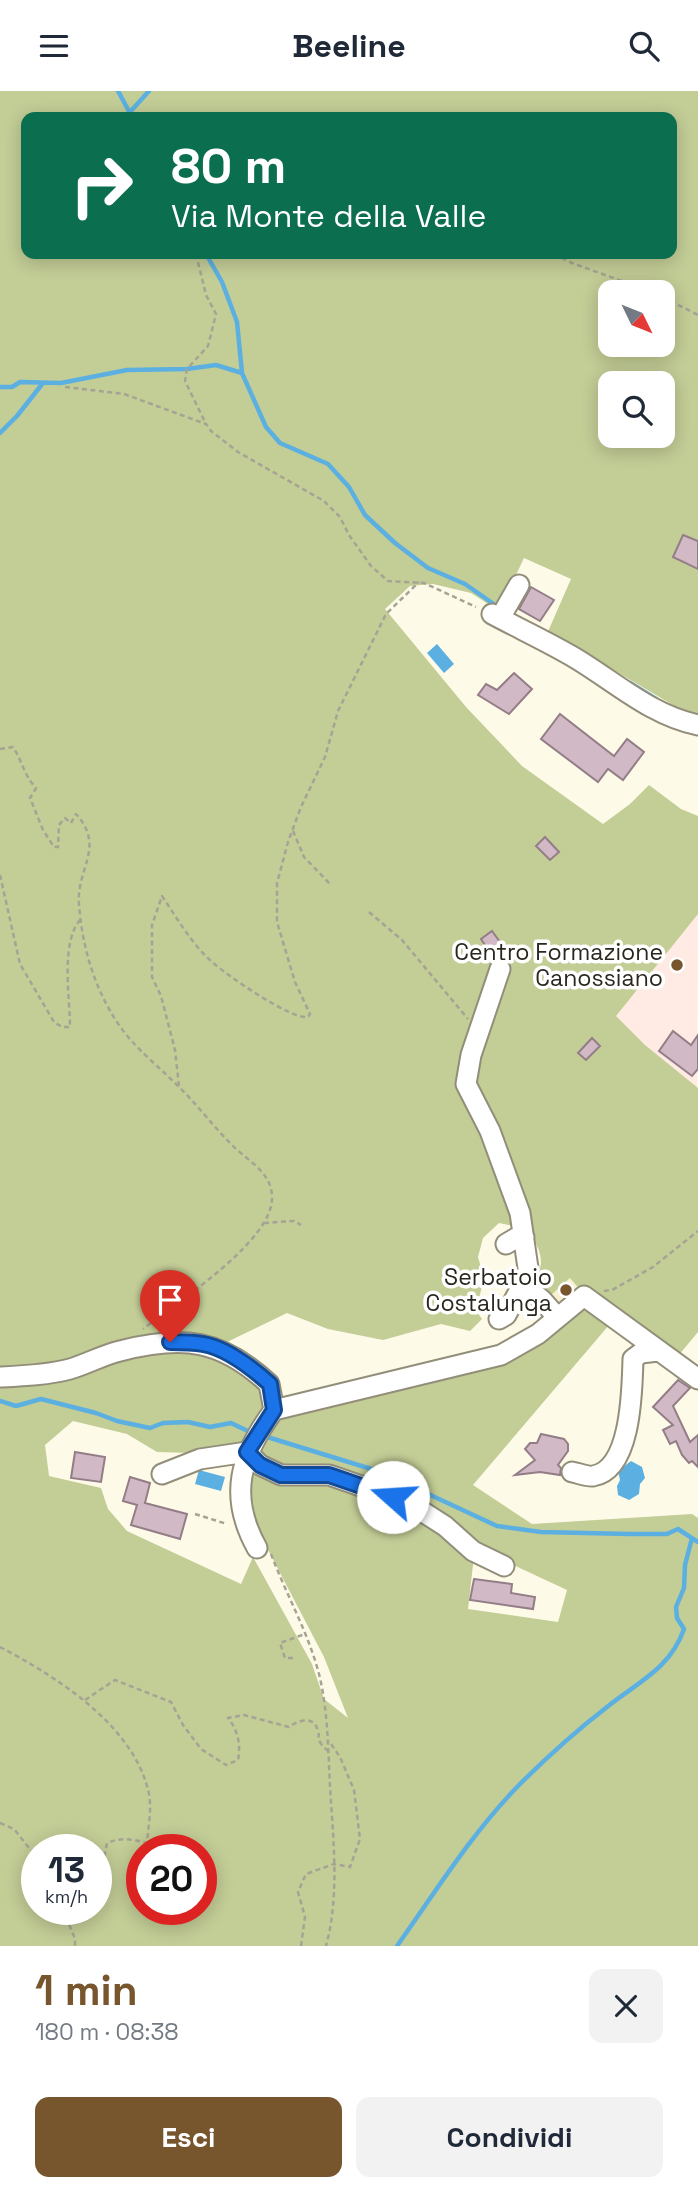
<!DOCTYPE html>
<html lang="it">
<head>
<meta charset="utf-8">
<style>
	:root { --surface:#fff; --page:#f2f2f3; --text:#1f2937; --muted:#747a83; --accent:#77552d }
	body { margin:0; font-family:"Space Grotesk",sans-serif; background:var(--page); color:var(--text); height:100vh; display:flex; flex-direction:column; font-size:26px; white-space:nowrap }
	* { box-sizing:border-box; margin:0 }
	p { font-size:23px; color:var(--muted) }
	.icon { flex:none; width:38px; height:38px; fill:none; stroke:currentColor; stroke-width:2; stroke-linecap:round; stroke-linejoin:round }
	.map { position:relative; height:1855px; overflow:hidden }
	.details { display:flex; flex-direction:column; background:var(--surface); flex:1 }
	.details>* { flex:none }
	.hud { position:absolute; left:21px; top:21px; width:656px; height:147px; border-radius:14px; box-shadow:0 4px 18px #0003; background:#0b6e4f; color:#fff; overflow:hidden }
	.needle { width:46px; rotate:133deg }
	.fabs { position:absolute; left:598px; top:189px; display:grid; gap:14px }
	.fabs a { display:grid; place-items:center; width:77px; height:77px; border-radius:14px; background:var(--surface); box-shadow:0 4px 18px #0003; font-size:35px }
	.speed { position:absolute; left:21px; top:1743px; display:flex; gap:14px; font-size:35px; font-weight:700; text-align:center }
	.speed>* { display:grid; place-content:center; width:91px; height:91px; border-radius:50%; background:var(--surface); box-shadow:0 4px 18px #0003; line-height:1 }
	.speed small { font-size:18px; font-weight:400 }
	.speed .limit { border:10px solid #d22; background:#fff; color:#111 }
	.pin { position:absolute; display:grid; place-items:center; width:60px; height:60px; color:#fff; margin:-72px -30px; border-radius:50% 50% 50% 0; rotate:-45deg; box-shadow:0 0 7px #0007 }
	.pin .icon { rotate:45deg }
	.me { position:absolute; width:77px; margin:-38px; rotate:289deg; stroke-linejoin:round; filter:drop-shadow(0 0 5px #0008) }
	.turn { display:flex; align-items:center; gap:24px; height:147px; padding:0 35px; font-size:32px }
	.turn .icon { width:91px; height:91px; stroke-width:2.5 }
	.turn b { display:block; font-size:49px; line-height:60px }
	.round { display:grid; place-items:center; flex:none; width:74px; height:74px; border-radius:14px; background:var(--page) }
	.headline { display:flex; align-items:center; justify-content:space-between; height:119px; padding:0 35px }
	h1 { font-size:42px; font-weight:700; line-height:52px; color:var(--accent) }
	.cta { display:flex; gap:14px; margin-top:auto; padding:14px 35px }
	.cta a { flex:1; height:80px; border-radius:14px; background:var(--accent); color:#fff; font-size:28px; font-weight:700; line-height:80px; text-align:center }
	.cta a+a { background:var(--page); color:var(--text) }
	header { display:flex; justify-content:space-between; align-items:center; height:91px; padding:0 35px; background:var(--surface); font-size:32px; font-weight:700 }
	.map>svg:first-child { display:block }
</style>
</head>
<body>
<header><svg class="icon" aria-label="menu" viewBox="0 0 24 24"><path d="M4 6h16M4 12h16M4 18h16"/></svg>Beeline<svg class="icon" aria-label="search" viewBox="0 0 24 24"><circle cx="10" cy="10" r="6"/><path d="M15 15l6 6"/></svg></header>
<div class="map">
<svg width="698" height="1855" viewBox="0 0 698 1855">
	<rect width="100%" height="100%" fill="#fefae8"/>
	<path fill="#f7f1d2" d="M570,1187L581,1200L561,1217L550,1204Z"/>
	<path fill="#ffebe4" d="M697,822L698,823L697,998L645,954L616,925Z"/>
	<path fill="#c3cd96" fill-rule="evenodd" d="M0,0H698V623L678,617L588,564L546,545L571,488L524,467L499,520L471,502L433,493L410,495L385,518L466,616L522,675L603,733L630,713L649,694L681,718L698,725V823L616,925L645,954L698,997V1241L678,1265L586,1195L581,1200L570,1187L551,1204L561,1217L556,1221L530,1197C548,1171 541,1163 529,1138L499,1132L483,1147L478,1166L484,1187L476,1220L482,1228L470,1240L441,1233L383,1249L328,1238L287,1222L225,1252L222,1269L253,1286L267,1300L266,1318L253,1334L244,1353L192,1362L157,1361L127,1343L73,1330L45,1354L49,1385L101,1397L108,1418L127,1440L241,1493L253,1466L312,1573L324,1608L348,1627L324,1566L255,1434L246,1403L249,1367C284,1399 290,1382 329,1389C364,1395 413,1416 442,1437C453,1445 463,1456 474,1465L468,1518L558,1531L567,1499L479,1458L449,1431L423,1413L378,1391L333,1377L283,1378L268,1372L254,1362L280,1323L363,1306L499,1274L535,1253L584,1210L609,1234L473,1394L532,1433L692,1423L698,1427V1855H0ZM26,26H672V163H26ZM611,201H663V254H611ZM611,292H663V345H611ZM37,1759H96V1818H37ZM142,1759H201V1818H142Z"/>
	<path fill="#5bb0e1" d="M437,553L454,573L444,582L427,562Z
		M631,1370L642,1376L645,1387L640,1393L639,1403L629,1409L618,1404L617,1395L620,1389L618,1380Z
		M199,1379L225,1386L221,1400L195,1393Z"/>
	<g fill="none" stroke-linecap="round" stroke-linejoin="round">
		<path stroke="#5bb0e1" stroke-width="4.5" d="M118,0L132,26
			M130,21L149,0
			M206,163L222,191L237,231L242,282L266,336L280,352L328,373L349,396L365,424L395,452L428,477L465,493L498,516
			M0,296H12L20,291L61,292L127,279L187,278L216,274L242,282
			M0,342L17,325L43,292
			M630,592L656,608
			M0,1310L16,1315L41,1308L96,1322L117,1330L150,1337L163,1332L188,1331L210,1336L231,1332L252,1342
			M264,1345L381,1381L497,1435L541,1441L630,1443H667L678,1438L698,1451
			M397,1855C436,1800 472,1742 519,1694C547,1666 576,1640 607,1616C638,1591 670,1578 684,1538L677,1527L676,1516L684,1497L685,1474L692,1447"/>
	</g>
	<path fill="#d1bac5" stroke="#937d87" stroke-width="2" d="M683,444L698,450V478L673,466Z
		M531,496L554,509L540,530L519,518Z
		M514,582L532,598L509,623L478,604L486,593L497,599Z
		M560,623L614,665L627,648L644,661L623,689L608,678L598,691L541,648Z
		M545,746L559,761L550,769L536,755Z
		M492,840L505,858L493,866L481,848Z
		M673,940L691,954L698,944V978L692,985L659,960Z
		M592,947L600,955L586,969L578,962Z
		M678,1289L690,1297L673,1315L690,1351L698,1344V1376L692,1370L689,1372L682,1364L676,1350L670,1353L663,1339L673,1334L653,1316Z
		M541,1343L564,1348L568,1353V1360L558,1374L561,1377L560,1384L540,1381L515,1384L535,1369L525,1358L530,1352H537Z
		M75,1361L105,1366L101,1391L71,1387Z
		M130,1386L150,1392L145,1412L187,1423L180,1448L131,1434L137,1414L123,1410Z
		M474,1488L512,1493L511,1502L535,1506L533,1518L470,1509Z"/>
	<g fill="none" stroke-linecap="round" stroke-linejoin="round">
		<g stroke="#928e79" stroke-width="23">
			<path id="minor" d="M492,523C518,537 544,549 570,564C612,588 649,624 698,634
				M500,527L519,494
				M500,878L471,964L466,993L490,1040L520,1122L529,1184L523,1193
				M506,1153L516,1147L524,1146
				M499,1228L506,1224L523,1193L542,1209L557,1226
				M0,1286C22,1285 48,1284 70,1278C87,1273 103,1264 120,1260C183,1244 221,1248 269,1293L274,1319
				M572,1381C578,1382 588,1386 593,1385C632,1379 632,1297 633,1268L641,1262L658,1260
				M162,1383L200,1368L247,1361L260,1374L281,1384H329L393,1406L420,1419L445,1435L473,1460L504,1475
				M257,1457C228,1405 240,1365 274,1319L501,1264L538,1243L584,1205L698,1288"/>
		</g>
		<path stroke="#a6a395" stroke-width="2.5" stroke-dasharray="5 3.5" stroke-linecap="butt" d="M196,163L206,204L216,223L208,255L187,278L185,290L206,333
			M554,163L572,172L652,201
			M663,206L698,224
			M65,296L124,303L206,333L211,340L238,361L324,410L340,426L349,444L371,475L388,490L424,492L476,516
			M0,658L13,656C23,671 23,683 36,697L30,707L43,739L54,756H58L59,734L65,727L71,732L76,723C106,756 76,778 79,813C82,854 93,893 115,928C131,954 156,973 177,994C196,1012 212,1034 231,1053C246,1069 271,1080 272,1105C275,1149 176,1212 143,1238
			M293,740L304,766L331,794
			M0,784L20,873L54,931L62,936H70C70,907 60,850 81,828
			M369,821L402,849L468,928
			M179,995L175,959L161,905L152,886V834L162,805C177,827 191,852 211,870C225,883 291,929 308,926L310,923L295,891L277,831V792L288,751L301,716L325,666L338,620L386,523L419,491
			M264,1132L294,1130L301,1134
			M604,1200L612,1199L653,1176L698,1140
			M195,1423L227,1433
			M271,1463C286,1503 308,1541 319,1583C328,1619 328,1658 330,1695C333,1747 340,1804 326,1855
			M0,1556C57,1586 135,1635 149,1703C152,1718 148,1737 147,1752C132,1748 122,1746 107,1752L103,1773L96,1784
			M293,1567H285L280,1552L305,1543
			M85,1609L115,1589L171,1611L183,1634L201,1658L226,1674L238,1669C241,1654 238,1639 228,1627L244,1624L289,1636C299,1629 314,1624 318,1640C320,1646 317,1645 320,1651C322,1655 325,1657 328,1660
			M0,1732L14,1738L37,1767
			M63,1818L75,1848V1855
			M301,1855L305,1826L298,1801L306,1783L334,1773L350,1776L360,1748L354,1699L340,1666L329,1650"/>
		<use href="#minor" stroke="#fff" stroke-width="19"/>
	</g>
	<g fill="none" stroke-linecap="round" stroke-linejoin="round">
		<g stroke="#114b97" stroke-width="18">
			<path id="route" d="M170,1251C181,1251 192,1251 203,1253C227,1257 252,1277 270,1293L274,1319L247,1361L260,1374L281,1384H329L393,1406"/>
		</g>
		<use href="#route" stroke="#1a73e8" stroke-width="12"/>
	</g>
	<g fill="#77552d" stroke="#fff" stroke-width="2.5">
		<circle cx="677" cy="874" r="7"/>
		<circle cx="566" cy="1199" r="7"/>
	</g>
	<g text-anchor="middle" stroke-width="7" stroke-linejoin="round" paint-order="stroke">
		<g font-size="23" fill="#29271e" stroke="#fff" text-anchor="end">
			<text x="663" y="869">Centro Formazione<tspan x="663" dy="26">Canossiano</tspan></text>
			<text x="552" y="1194">Serbatoio<tspan x="552" dy="26">Costalunga</tspan></text>
		</g>
	</g>
</svg>
<div class="fabs">
<a><svg class="needle" viewBox="-14 -14 28 28"><path d="M0-13l5 13h-10z" fill="#e53935"/><path d="M0 13l5-13h-10z" fill="#747a83"/></svg></a>
<a><svg class="icon" aria-label="search" viewBox="0 0 24 24"><circle cx="10" cy="10" r="6"/><path d="M15 15l6 6"/></svg></a>
</div>
<div class="speed"><div>13<small>km/h</small></div><div class="limit">20</div></div>
<div class="pin" style="left:170px;top:1251px;background:#d93025"><svg class="icon" aria-label="arrive" viewBox="0 0 24 24"><path d="M6 21V4h12l-3 4 3 4H6"/></svg></div>
<svg class="me" style="left:393px;top:1406px" viewBox="-20 -20 40 40"><circle r="19" fill="#fff"/><path d="M0-13L10 11 0 6-10 11z" fill="#1a73e8"/></svg>
<div class="hud">
<div class="turn"><svg class="icon" aria-label="right" viewBox="0 0 24 24"><path d="M7 20v-9h11M14 6l5 5-5 5"/></svg><div><b>80 m</b>Via Monte della Valle</div></div>
</div>
</div>
<section class="details">
<div class="headline"><div><h1>1 min</h1><p>180 m · 08:38</p></div><a class="round"><svg class="icon" aria-label="close" viewBox="0 0 24 24"><path d="M6 6l12 12M18 6L6 18"/></svg></a></div>
<div class="cta"><a>Esci</a><a>Condividi</a></div>
</section>
</body>
</html>
